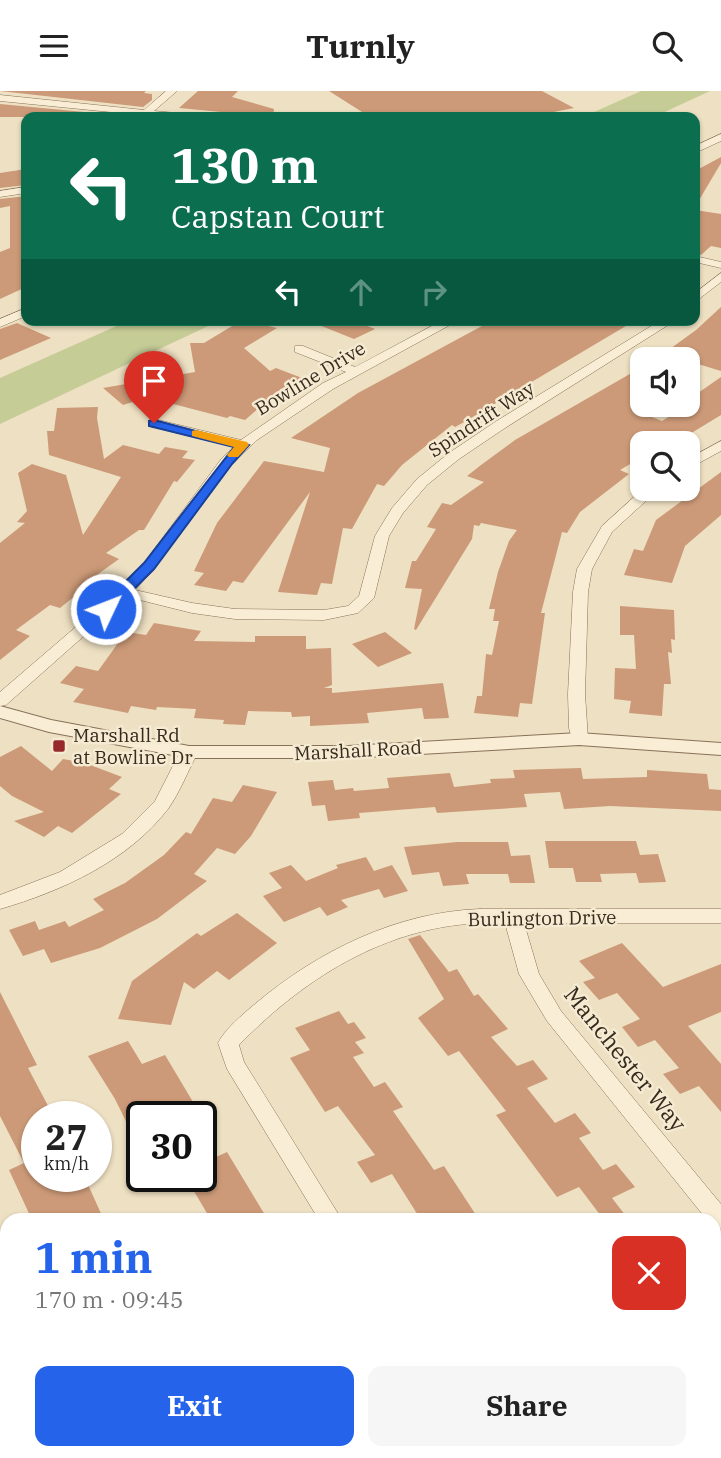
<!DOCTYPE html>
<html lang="en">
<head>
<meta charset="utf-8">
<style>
	:root { --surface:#fff; --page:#f6f6f6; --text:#222; --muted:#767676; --accent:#2563eb }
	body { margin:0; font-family:"IBM Plex Serif",serif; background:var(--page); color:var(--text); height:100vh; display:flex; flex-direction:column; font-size:26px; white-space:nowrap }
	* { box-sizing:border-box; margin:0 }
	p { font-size:23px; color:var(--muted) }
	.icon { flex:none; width:38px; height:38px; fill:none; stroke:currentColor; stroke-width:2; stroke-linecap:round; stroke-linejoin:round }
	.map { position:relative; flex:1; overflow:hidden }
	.panel { position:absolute; left:0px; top:1122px; width:721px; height:247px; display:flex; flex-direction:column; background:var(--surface); border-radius:21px 21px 0 0; box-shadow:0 2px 5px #0004 }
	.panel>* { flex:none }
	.guide { position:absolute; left:21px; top:21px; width:679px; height:214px; border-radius:14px; box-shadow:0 2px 5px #0004; background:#0b6e4f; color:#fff; overflow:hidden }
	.fabs { position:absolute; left:630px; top:256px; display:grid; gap:14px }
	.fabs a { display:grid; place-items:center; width:70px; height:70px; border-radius:14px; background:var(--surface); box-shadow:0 2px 5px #0004; font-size:35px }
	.speed { position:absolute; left:21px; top:1010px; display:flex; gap:14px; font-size:35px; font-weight:700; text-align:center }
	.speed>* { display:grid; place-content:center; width:91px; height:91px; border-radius:50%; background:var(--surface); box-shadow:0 2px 5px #0004; line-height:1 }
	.speed small { font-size:18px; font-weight:400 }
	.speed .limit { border:4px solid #111; border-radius:10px; background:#fff; color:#111 }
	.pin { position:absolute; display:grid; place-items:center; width:60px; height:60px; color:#fff; margin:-72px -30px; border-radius:50% 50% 50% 0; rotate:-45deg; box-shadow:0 0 7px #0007 }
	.pin .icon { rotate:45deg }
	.me { position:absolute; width:77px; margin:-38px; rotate:47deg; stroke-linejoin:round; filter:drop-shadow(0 0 5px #0008) }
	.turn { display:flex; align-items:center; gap:24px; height:147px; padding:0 35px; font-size:32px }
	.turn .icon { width:91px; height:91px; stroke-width:2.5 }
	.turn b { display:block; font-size:49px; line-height:60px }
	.lanes { display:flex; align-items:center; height:66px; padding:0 35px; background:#0003; justify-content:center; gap:35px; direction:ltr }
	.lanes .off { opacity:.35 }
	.round { display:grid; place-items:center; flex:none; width:74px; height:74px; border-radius:14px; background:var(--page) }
	.summary { display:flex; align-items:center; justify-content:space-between; height:119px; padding:0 35px }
	h1 { font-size:42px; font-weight:800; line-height:52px; color:var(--accent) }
	.primary-button { display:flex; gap:14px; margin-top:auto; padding:14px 35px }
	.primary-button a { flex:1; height:80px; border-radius:14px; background:var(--accent); color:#fff; font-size:28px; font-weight:800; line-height:80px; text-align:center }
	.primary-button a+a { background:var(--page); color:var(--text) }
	header { display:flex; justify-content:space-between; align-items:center; height:91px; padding:0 35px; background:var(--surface); font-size:32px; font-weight:800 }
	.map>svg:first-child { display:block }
</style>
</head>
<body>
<header><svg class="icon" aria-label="menu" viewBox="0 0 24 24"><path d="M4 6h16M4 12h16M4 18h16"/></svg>Turnly<svg class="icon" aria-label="search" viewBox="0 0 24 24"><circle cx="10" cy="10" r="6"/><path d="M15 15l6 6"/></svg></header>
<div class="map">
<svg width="721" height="1367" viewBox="0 0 721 1367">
	<rect width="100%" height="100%" fill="#eee0c2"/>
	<path fill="#c6cc96" d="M641,0H710L654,26H583Z
		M130,229H221L0,333V287Z"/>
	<path fill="#cc9a78" d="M0,0H146L144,2L152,3V9L143,16Z
		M198,0H238L232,6L274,18L273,26L179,17Z
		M329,0H542L574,17L528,26H370Z
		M0,13L137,26H0Z
		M721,66V72L695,116V80Z
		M26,78V94L0,97V82Z
		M26,105V196L0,208V161L10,157V115L0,117V108Z
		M695,119L721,123V157L711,155L701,164L695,163Z
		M721,216V280L688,270V268L663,263L696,239Z
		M242,229L277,237L244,257L270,280L276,277L302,287L281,298L245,329L230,325L227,327L154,308L147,310L145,307L123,314L103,297L195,281L190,252H204Z
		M352,229L375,238L354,248L309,230Z
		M493,229H636L466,330L455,336L452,334L402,374L384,395L377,393L352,438L343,437L332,493L321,492L317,504L278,501L310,401L243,492L233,490L226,500L194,494L204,482L194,480L217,432L264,370L324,381L330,357L291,347L358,302Z
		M17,232L51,247L0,269V238Z
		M642,276V322L662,330L688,314V309L721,286V324L675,352H640L642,366L620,379L629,383L580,421L567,442L562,441L541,522H545L532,613L520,612L518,626L474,622L477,605H482L486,563L492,564L499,530H493L495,518H489L498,481L509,450L517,439L481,432L479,435L474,434L472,448L416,539L414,538L422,498L405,497L412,470H416L436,438L427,436L442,412L451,414L484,391L467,385L481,374L515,349Z
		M98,316L97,327L104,368L123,354L159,363L165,356L188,360L182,367L195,369L177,391L174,390L144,439H139L106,462L119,468L87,491L91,492L60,517L50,514L16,539L30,545L0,569V452L25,432L17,431L27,420L18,382L32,373L66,384L83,444L121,386L49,364L47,340H54L57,317Z
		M721,381V424L685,455L672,492L624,484L634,458L643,460L656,429Z
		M620,515L674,519L675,549L671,548L672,562L668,561L671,593H664L662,625L629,622L631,610L614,608L615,577L636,578L634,544H620Z
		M154,532L201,540L194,550L255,551V545H306V558L331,557L332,594L324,597H332V602L443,592L449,627L424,628L422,617L367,622L369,632L310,635V625L292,626L291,621L248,620L245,634L223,633L224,629L194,627L196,618L157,616L156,619L131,615L128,622L73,611L84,598L60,592L76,575L98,580L126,541L146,544Z
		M385,541L412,562L378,576L352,553Z
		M21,655L52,680L63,668L85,672L122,686L109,698L121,703L72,742L58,735L44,746L14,730L44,721L12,705L0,695V666Z
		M581,677L583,688L647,686V679L707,683L709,698L721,699V720L610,715L564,718L560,701L524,703L527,716L437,722L435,716L359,722L360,727L328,730L325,714L312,715L308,691L333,689L335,699L353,697L354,700L389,697L387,687L450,682L454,696L491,692L490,688L515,687L513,679Z
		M243,694L277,701L251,745L235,763L217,757L194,783L207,790L157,828L100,857L51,872L44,858L23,865L9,839L35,830L39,839L65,830L69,836L104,819L93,808L125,792L164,764L186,741L191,743L213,707L232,711Z
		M545,750H636L640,764L658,763L666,791L639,792L636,782L600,783L602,791H576L573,777H549Z
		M457,751H508L511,765L530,764L535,792H510L508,783H466L469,793L443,795L439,781L412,784L404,756Z
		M366,766L374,780L392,774L408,800L384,807L379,798L341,809L348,816L327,825L320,816L284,831L263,805L282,797L269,782L291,774L306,790L338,777L336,774Z
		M237,822L277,852L229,889L217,880L194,898L184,891L171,934L118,928L132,890L197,842L201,845Z
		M420,844L449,881L457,878L474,905L478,903L508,938L491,946L517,975L533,969L548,988L527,997L555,1032L575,1022L591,1042L579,1047L603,1079L616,1073L635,1096L612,1107L629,1129H604L579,1096L557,1106L496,1024L506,1020L459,960L448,965L418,927L444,908L408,848Z
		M622,852L663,896L721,873V921L688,935L721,973V1021L699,995L680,1003L663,983L679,977L655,949L638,956L622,936L640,928L617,902L599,909L583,891L595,887L579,870Z
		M0,901L37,974L28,977L54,1026H37V1085H84L104,1129H32L9,1079L24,1072L0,1025Z
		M339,920L348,933L354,931L366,947L355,951L364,962L353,966L374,996L385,991L403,1016L393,1020L434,1079L444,1075L476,1124L464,1129H421L392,1083L371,1092L357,1071L375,1064L338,1015L325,1021L290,967L310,959L295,937Z
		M128,950L142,973L165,964L196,1016L185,1020L188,1026H142V1063L115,1008L88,965Z
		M201,1047L214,1067L227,1061L268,1129H211L185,1085H201Z"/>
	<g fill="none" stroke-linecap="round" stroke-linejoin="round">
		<g stroke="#887159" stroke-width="1">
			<path id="minor" d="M166,0H177L154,20L187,23L192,26H161L0,10V4L144,19Z
				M721,43V50L695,62V55Z
				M26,96V102L0,106V100Z
				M695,165L721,171V177L695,171Z
				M721,182V191L695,211V202Z
				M26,217V225L0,236V228Z
				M443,229H459L333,298L257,349L232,373L154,478L135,499L192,512L235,518L324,519L348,515L359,505L375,445L392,417L417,388L449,362L495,331L661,229H676L505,337L459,368L427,394L403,422L389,445L374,507L358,522L324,529L235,528L192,522L128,506L6,614L0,615V601L120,498L144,472L222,367L234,356L149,335V329L154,328L241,349L323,292L346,281L295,261V255H303L355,276Z
				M721,350V360L688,378V368Z
				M644,397H660L612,441L592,478L588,501L585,603L588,648L585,652H573L569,637L568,603L573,501L577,478L602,435Z
				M189,656L198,661C188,680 180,701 168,718C128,770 62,800 0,818V804L60,781L122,743L155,710L180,661Z
				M480,818H721V832H524L539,883L561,920L721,1113V1138L714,1136V1129H707L547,930L519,883L505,832H497C395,830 308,883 239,954L244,971L342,1129H319L227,978L218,952C226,937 242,924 255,913C318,860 397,821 480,818Z
				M0,1191L7,1193V1227L0,1225Z
				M56,1362H82L84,1367H58Z
				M255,1362H296L294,1367H252Z
				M461,1362H487L490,1367H463Z"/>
		</g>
		<g stroke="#887159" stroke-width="2">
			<path id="tertiary" d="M0,615L51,629L189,655H348L579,642L721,652V664L579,654L348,667H189L49,641L0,627Z"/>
		</g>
		<use href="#minor" fill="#f9eed5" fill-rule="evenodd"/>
		<use href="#tertiary" fill="#f9eed5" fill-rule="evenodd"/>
	</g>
	<path fill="#2563eb" stroke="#184099" stroke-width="2" d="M154,329L249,354L232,373L154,478L111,521H101V515L144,472L234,356L149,335V330Z"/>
	<path fill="#f59e0b" d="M196,339L247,351L249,354L238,366H229L227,364L234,356L192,345V340Z"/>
	<rect fill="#97292c" stroke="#f5ead2" stroke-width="2.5" x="52" y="648" width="14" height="14" rx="3.5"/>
	<g text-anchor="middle" stroke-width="5" stroke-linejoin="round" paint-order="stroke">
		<g font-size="19" fill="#372a1d" stroke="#f5ead2">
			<text transform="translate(310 287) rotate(-31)" y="7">Bowline Drive</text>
			<text transform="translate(481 328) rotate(-33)" y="7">Spindrift Way</text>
			<text transform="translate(358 659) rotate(-3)" y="7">Marshall Road</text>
			<text transform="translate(542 827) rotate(-1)" y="7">Burlington Drive</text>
		</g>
		<g font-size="19" fill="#372a1d" stroke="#f5ead2" text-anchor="start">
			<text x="73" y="651">Marshall Rd<tspan x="73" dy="22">at Bowline Dr</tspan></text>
		</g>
		<g font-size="23" fill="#372a1d" stroke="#f5ead2">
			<text transform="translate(625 968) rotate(51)" y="8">Manchester Way</text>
		</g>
	</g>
</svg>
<div class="fabs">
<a><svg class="icon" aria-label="sound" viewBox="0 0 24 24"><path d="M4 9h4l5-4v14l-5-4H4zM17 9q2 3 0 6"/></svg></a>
<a><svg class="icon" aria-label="search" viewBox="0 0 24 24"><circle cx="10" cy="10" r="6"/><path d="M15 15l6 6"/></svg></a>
</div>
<div class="speed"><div>27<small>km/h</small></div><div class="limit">30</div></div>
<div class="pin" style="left:154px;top:332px;background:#d93025"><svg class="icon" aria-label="arrive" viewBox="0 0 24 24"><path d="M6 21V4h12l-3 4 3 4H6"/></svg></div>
<svg class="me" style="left:106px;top:518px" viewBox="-20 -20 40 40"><circle r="17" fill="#2563eb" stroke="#fff" stroke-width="3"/><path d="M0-11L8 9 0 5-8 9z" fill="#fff"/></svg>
<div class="guide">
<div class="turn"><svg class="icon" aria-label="left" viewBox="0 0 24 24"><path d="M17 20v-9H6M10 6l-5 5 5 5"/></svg><div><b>130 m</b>Capstan Court</div></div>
<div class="lanes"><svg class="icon" aria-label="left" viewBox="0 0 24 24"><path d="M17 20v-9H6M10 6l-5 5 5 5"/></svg><svg class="icon off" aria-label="ahead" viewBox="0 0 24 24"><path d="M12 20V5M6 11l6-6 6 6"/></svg><svg class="icon off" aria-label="right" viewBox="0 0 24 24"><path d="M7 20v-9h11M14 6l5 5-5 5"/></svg></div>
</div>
<section class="panel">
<div class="summary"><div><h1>1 min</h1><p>170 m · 09:45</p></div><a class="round" style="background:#d93025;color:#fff"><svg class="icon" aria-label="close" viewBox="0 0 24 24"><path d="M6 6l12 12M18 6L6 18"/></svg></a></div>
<div class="primary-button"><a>Exit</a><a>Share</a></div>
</section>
</div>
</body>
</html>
